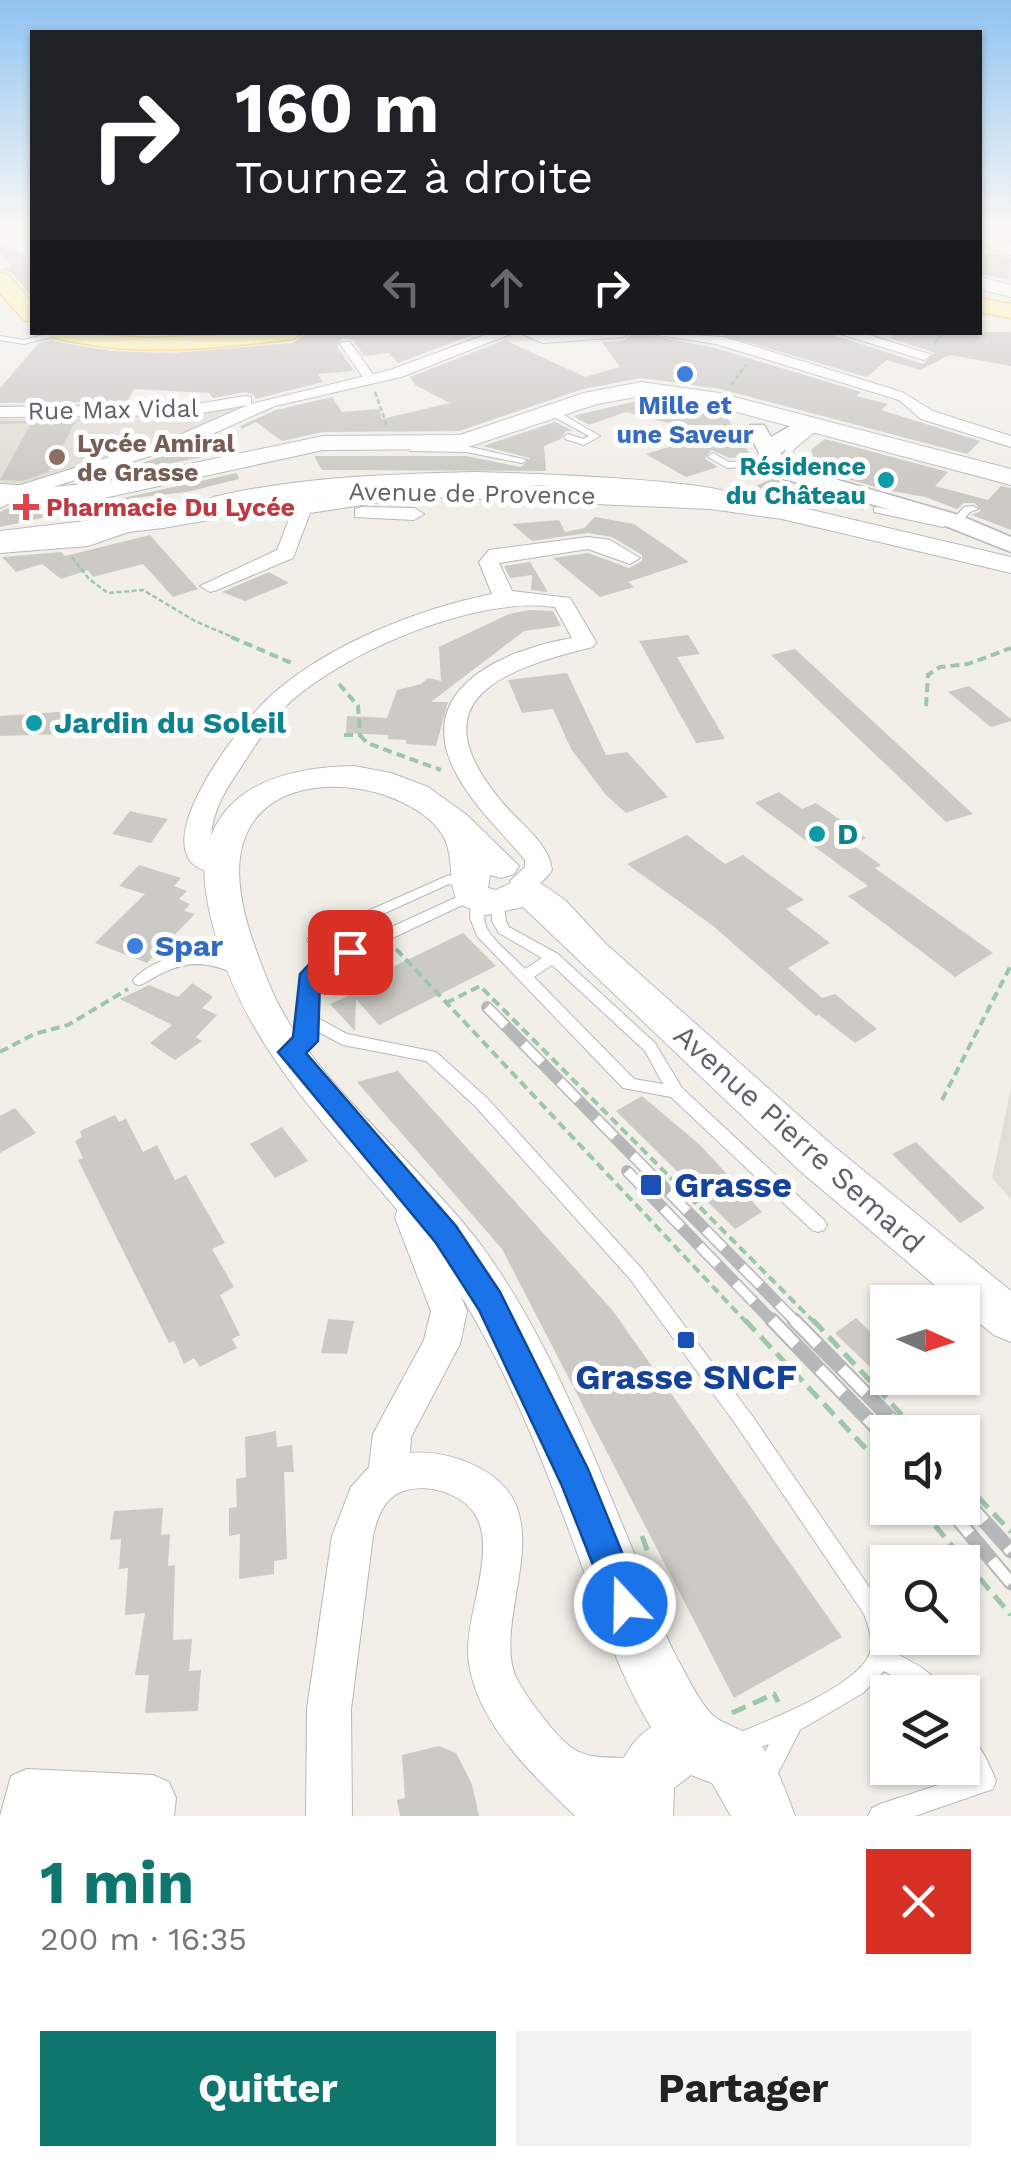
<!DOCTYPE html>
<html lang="fr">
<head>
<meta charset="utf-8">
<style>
	:root { --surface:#fff; --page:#f2f2f2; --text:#222; --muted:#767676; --accent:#0f766e }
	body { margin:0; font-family:"Work Sans",sans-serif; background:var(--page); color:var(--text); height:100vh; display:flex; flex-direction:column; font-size:38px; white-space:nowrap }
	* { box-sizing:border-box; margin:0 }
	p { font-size:32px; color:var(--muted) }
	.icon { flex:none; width:55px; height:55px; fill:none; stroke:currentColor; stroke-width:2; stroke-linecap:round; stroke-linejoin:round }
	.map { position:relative; height:1816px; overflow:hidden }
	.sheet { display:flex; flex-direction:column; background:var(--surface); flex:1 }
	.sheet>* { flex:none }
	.banner { position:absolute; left:30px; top:30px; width:952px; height:305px; border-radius:0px; box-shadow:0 2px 8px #0004; background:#202124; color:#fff; overflow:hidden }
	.needle { width:65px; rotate:93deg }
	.fabs { position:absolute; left:870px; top:1285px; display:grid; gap:20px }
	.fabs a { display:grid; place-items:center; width:110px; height:110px; border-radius:0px; background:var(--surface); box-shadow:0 2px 8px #0004; font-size:50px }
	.pin { position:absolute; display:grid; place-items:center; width:85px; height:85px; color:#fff; margin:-42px; border-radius:20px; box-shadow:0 5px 15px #0006 }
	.me { position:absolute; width:110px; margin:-55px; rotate:339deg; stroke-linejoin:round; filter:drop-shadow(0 0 8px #0008) }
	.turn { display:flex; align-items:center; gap:35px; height:210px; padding:0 40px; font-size:45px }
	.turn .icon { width:130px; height:130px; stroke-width:2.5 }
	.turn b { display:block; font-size:70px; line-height:85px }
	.lanes { display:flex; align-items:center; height:95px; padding:0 40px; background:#0003; justify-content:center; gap:50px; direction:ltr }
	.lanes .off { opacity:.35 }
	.round { display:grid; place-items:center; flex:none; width:105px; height:105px; border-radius:0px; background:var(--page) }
	.headline { display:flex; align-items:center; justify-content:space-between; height:170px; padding:0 40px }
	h1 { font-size:60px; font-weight:700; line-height:75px; color:var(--accent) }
	.button { display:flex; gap:20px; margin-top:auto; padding:20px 40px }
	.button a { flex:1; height:115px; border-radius:0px; background:var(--accent); color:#fff; font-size:40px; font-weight:700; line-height:115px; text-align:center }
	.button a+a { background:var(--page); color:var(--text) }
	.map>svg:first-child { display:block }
</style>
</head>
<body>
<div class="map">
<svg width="1011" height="1816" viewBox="0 0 1011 1816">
	<rect width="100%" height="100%" fill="#f1efe8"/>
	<path fill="#e1ded6" d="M249,403L171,440L30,484L0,483V405Z
		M1011,1088V1199L992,1178Z"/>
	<path fill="#cccac5" d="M0,245L32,257V297L11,272L0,270L11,266L0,252Z
		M991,252L1011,258L1008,280L980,274V256Z
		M309,332H481L398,363L389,353L364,356L353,340L342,338L337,346L354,371L318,374L323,382L255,399L254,395L246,392L213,398L209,393L134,389L127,402L0,403V388L38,344L51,341L112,351L172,353L293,343Z
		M635,332L715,348L861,392L856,396L888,404L881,410L980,441L967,454L720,389L642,378L583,389L459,431L323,432L282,441L256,422L242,429L240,426L276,410L332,397L342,412L379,409L382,419L450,403L415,385L410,377L505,340L585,377L620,367L602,342L623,341Z
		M711,332H823L923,364L935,353L890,338L897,332H1011V366L950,355L920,370L887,360L867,377Z
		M641,400L732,415L727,417L751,456L730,458L711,450L705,459L718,467L686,477L646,454L710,434L626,412L589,425L573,416Z
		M118,420L76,421L48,472L22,481L0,480L31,423L0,424V421Z
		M555,422L573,431H566L561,439L544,446L546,471L322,470L314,456H466L521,467L530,458L483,446Z
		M214,437L232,451L88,480L195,446Z
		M825,439L948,472L935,486L988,500L1001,486L1011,488V530L972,515L981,511L975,503H964L957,509L925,497L886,490L802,466L815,460L811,450Z
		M237,473L239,479L187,492L133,498L95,507L99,512L55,515L0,527V512L15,505L52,507L105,502Z
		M775,478L783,483L867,507L863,510L753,487Z
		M595,517L634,524L689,562L628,582L634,587L600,597L553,558L588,553L629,568L642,561V555L612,537L588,533L532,541L512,524L559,520L565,532L584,528Z
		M150,535L198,589L173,597L143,564L93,577L88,570L61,579L42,564L16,572L2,557L61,552L65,556Z
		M530,562L538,575L548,592L531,590L532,575L510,578L504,566Z
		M269,572L289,583L245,601L222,592Z
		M529,610L553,611L561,626L524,631L431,702H448L436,746L406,744V740L388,739V735L346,733L347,716L387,718L397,690L421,684L428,678L441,681L439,647L509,614Z
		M688,635L700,654L677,657L725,739L696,743L639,641Z
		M795,649L973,814L946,822L771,655Z
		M567,673L606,755L627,752L668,797L626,813L606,795L571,749L553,709L522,713L508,680Z
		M969,686L1011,719V721L991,727L948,692Z
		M58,712L75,715L67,734L0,736V716Z
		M779,792L802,809L816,803L866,838L853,845L881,865L875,868L993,953L955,977L848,896L868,886L755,803Z
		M130,811L138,813L168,819L151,843L112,834Z
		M687,835L725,864L743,855L804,900L786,909L830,943L788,968L822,998L835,994L877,1029L855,1043L819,1015L816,1016L712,925L627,864Z
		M139,865L181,878L174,886L187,891L179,899L190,904L184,911L195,914L147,963L95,943L145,894L119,886Z
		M463,933L496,966L379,1025L356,999L355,1031L330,1004L352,994L347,989Z
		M192,983L213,997L202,1008L217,1015L196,1037L202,1041L175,1060L150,1043L172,1025L120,999L149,985L178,997Z
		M398,1071L613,1311L842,1637L734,1698L502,1249L357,1082Z
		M642,1096L700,1145L762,1212L735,1229L616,1111Z
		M15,1108L36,1133L0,1153V1116Z
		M115,1115L119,1122L126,1119L143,1152L157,1145L175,1180L186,1175L225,1243L212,1249L234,1287L220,1295L240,1335L232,1339L237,1348L200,1367L194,1358L184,1364L174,1341L169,1343L78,1160L83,1158L75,1141L82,1137L80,1131Z
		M282,1127L308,1161L275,1178L250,1144Z
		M916,1142L963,1188L985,1208L960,1223L892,1154Z
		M856,1318L888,1349L869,1366L835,1333Z
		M328,1319L354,1321L347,1354L321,1353Z
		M276,1431L277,1447L292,1445L294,1472H284L287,1559L274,1561V1574L239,1579L240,1534L229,1536V1508L237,1507L236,1479L246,1477L245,1437Z
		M163,1508L161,1535L170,1534L168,1566L175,1565L173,1640L192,1639L189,1671L201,1670L198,1711L145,1713L149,1675H135L145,1613L125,1615L128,1568L119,1569L121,1539L110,1540L114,1511Z
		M439,1746L456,1753L472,1784L479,1816H400L397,1800L405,1798L402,1755Z"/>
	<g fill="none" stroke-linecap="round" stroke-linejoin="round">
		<g stroke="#b5b8bc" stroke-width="2">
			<path id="service" d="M54,332L66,333L24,344L0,340V336L24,340Z
				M549,410H555L600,436L584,445L565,439L564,437L568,434L583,439L589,436L549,414Z
				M815,424L822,426L794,449L786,471H780L778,469L787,446Z
				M414,441L417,442L418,446H466L527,460L522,463L466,452L410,451V444Z
				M713,453L729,462L774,459L779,462L774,465L727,468L710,458L708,456Z
				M877,507L943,521L948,524L943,527L874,512V508Z
				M964,507L973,506L978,509L970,512L959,524H953L951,522Z
				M449,875L473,885L475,888L471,892C497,903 476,912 489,932C498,945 514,957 525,969L542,958L499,933L492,921L491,903L498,898L503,900L506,921L509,927L558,954L655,1043L682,1088L824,1220L827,1225L824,1230L818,1232L812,1230L671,1097L623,1088L477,936L470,918L471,901L327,969L315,981L314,1016L347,1034L436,1052L487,1098L642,1269L753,1417L878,1600L888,1622V1638H892L891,1651C910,1661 936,1672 944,1692H917L902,1681L884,1671L863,1693L800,1730L772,1785L764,1788L756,1785L753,1777L769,1744L739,1755L731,1752L728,1744L731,1736C764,1722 858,1687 870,1653C874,1640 868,1626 864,1614L739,1429L630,1279L475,1106L426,1061L343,1045L313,1029L310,1045C303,1051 296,1059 286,1056L283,1052L298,1039L301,980L317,961L468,892L449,884L319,943H309L307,940L309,937ZM552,965L645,1051L663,1084L634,1079L534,977Z
				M202,954L233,960L246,970L239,975C214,965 196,959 169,970C158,974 150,981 140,985L135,984L133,980C150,961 177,955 202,954Z
				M962,1731C978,1738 990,1765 996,1781L993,1789L915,1816H868L872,1808L880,1804L969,1775L962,1764Z"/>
		</g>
		<g stroke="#b5b8bc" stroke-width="2">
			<path id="pedestrian" d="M342,342H350L377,380L375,383H367L340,344Z"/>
		</g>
		<g stroke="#b5b8bc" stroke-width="2">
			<path id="minor" d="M32,238V250L25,246Z
				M493,332H516L401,377L275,406L194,442L22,497L0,508V494L8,489L182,434L248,405L191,415L0,417V407L191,405L245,396L251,397V404L390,370Z
				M518,332H630L623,337L543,343Z
				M638,332L724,337L902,392L933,411L1011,436V447L921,419L899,400L716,344Z
				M834,332H860L932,355L924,360Z
				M475,472C515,473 719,479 740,497L731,503L539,485H411L283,496L225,506L212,517L202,511L206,501L213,497C298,477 388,474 475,472Z
				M394,489L403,495L401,499L310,513L293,558L217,590L210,592L200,586L277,550L295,504Z
				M362,507L414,508L424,514L414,520L355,517V509Z
				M130,519L137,521V529L88,546L0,553V541L88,534Z
				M588,537L610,540L640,558L630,564L588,549L499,563L512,591L570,598L596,642L593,647C493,671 415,704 508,809C524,826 550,846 552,870C544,884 529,891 513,887L510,881L525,867V860C502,832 474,807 457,775C410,690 502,650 572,638L555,607C478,595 343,652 287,705C268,723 255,746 241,767C222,795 209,816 211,851L233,860L237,866L233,872C222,875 207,873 197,867C150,836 247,715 275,692C332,643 418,609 492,594L479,562L489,550Z
				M414,1189L426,1193L431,1203L429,1218L467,1311L460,1344L411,1437L410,1453C436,1451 460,1457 483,1470C560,1513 497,1607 513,1669C518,1688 556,1737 572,1748C599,1766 633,1751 661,1763L668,1779L661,1795L645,1802L627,1803L632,1816H575C532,1774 470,1717 468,1652C467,1614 496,1550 476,1516C463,1493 425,1482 401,1492C383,1499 377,1519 373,1536L351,1709L352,1816H306L307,1709L332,1536L351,1487L369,1467L373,1434L424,1340L431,1311L395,1218L402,1193Z
				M27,1769L153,1775L169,1782L176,1798L174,1816H0L11,1776Z"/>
		</g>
		<g stroke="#b5b8bc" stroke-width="3">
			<path id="tertiary" d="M806,417L816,423L780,454L800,469L959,515L1011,537V552L943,525L784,479L766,467L747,429L750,425H764L771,437Z"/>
		</g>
		<g stroke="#b6babf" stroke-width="2">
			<path id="secondary" d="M980,232L1011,243V255L980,244Z
				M980,277L1011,285V297L980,289Z
				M641,382L719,393L1011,469V485L718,407L641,396L597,404L462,449L323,450L104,498L52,503L0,500V484L52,487L104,482L323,436L460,435L584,393Z
				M409,480L711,493L782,503L1011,557V573L782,519L711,509L409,496L323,500L163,528L0,547V531L163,512L323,484Z
				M354,766L391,773L428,787L467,815L519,866L514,874L501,878L490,875L488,888L496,890L523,877L536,880L565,900L606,944L832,1145L1011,1291V1342L994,1335L962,1309V1302H955L800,1171L523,907L486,915L459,904C444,879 460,849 433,823C385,776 262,766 242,847C231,890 254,947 270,986C306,1076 424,1167 484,1249C550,1341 591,1450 634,1553C648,1588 659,1624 677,1658C687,1675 702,1710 719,1720C732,1727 747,1731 758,1742C777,1763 785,1790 795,1816H731L712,1783L691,1775L674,1788L673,1816H609C612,1781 621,1748 651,1727C620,1677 603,1621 582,1566C552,1483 520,1400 477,1323C398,1178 252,1090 212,922C204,889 199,858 215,827C241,777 303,767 354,766Z"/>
		</g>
		<g stroke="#f2c960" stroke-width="3">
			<path id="primary" d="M0,273L8,275L32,302V322L24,320L0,293Z
				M980,298L1011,304V318L980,312Z
				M48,332L147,338L305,332L293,339C210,349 134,358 52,337Z"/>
		</g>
		<path stroke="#9cc7a9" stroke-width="2.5" stroke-dasharray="5 2.5" stroke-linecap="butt" d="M934,344L944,332
			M731,385L747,364
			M375,392L387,426
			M72,557L89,579L108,593L143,590L195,621L237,639"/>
		<path stroke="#9cc7a9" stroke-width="4" stroke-dasharray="9 5" stroke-linecap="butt" d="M231,637L294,664
			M339,684L358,706L360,735
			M926,706L928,675L940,667L968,664L1011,648
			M344,735H360
			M360,735L367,743L441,770
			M396,949L747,1323
			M446,1003L480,986L815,1323
			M0,1052L34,1034L68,1025L128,989
			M942,1100L1011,965"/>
		<path stroke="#9cc7a9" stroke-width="5" stroke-dasharray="15 8" stroke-linecap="butt" d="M745,1320L888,1472
			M813,1320L918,1432
			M962,1480L1011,1532
			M920,1508L1011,1615
			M642,1536L649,1555
			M732,1713L774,1694L778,1702"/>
		<use href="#service" fill="#fff" fill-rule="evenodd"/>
		<use href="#pedestrian" fill="#fff" fill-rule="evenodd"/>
		<use href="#minor" fill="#fff" fill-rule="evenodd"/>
		<use href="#tertiary" fill="#fff" fill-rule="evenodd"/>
		<use href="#secondary" fill="#fff" fill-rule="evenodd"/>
		<use href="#primary" fill="#fff2af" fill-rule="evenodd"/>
		<g stroke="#b6b7b8" stroke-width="12">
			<path id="rail-far1" d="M487,1007L797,1323
				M627,1171L774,1323"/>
		</g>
		<g stroke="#b6b7b8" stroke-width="15">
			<path id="rail" d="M772,1320L888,1440
				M794,1320L904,1432
				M962,1496L1011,1551
				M948,1508L1011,1583"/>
		</g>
		<use href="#rail-far1" stroke="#fff" stroke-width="9" stroke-dasharray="26" stroke-linecap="butt"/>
		<use href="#rail" stroke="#fff" stroke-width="11" stroke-dasharray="34" stroke-linecap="butt"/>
	</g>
	<linearGradient id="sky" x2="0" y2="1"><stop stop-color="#8fc3f1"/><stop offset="0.47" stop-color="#f9f8f5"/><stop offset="1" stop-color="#f9f8f5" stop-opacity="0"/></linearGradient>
	<rect width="1011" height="479" fill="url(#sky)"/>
	<path fill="#1a73e8" stroke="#114b97" stroke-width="2.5" d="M350,944L362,952C352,966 332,969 320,982L318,1041L306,1053L456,1226L500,1292L588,1469L643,1604L638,1616L625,1621L613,1616L562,1486L479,1310L436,1243L278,1052L293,1037L300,974L314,959Z"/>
	<g fill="#3f7fe0" stroke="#fff" stroke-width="4">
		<circle cx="685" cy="374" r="10"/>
		<circle cx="135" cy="946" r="10"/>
	</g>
	<circle fill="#8d6e63" stroke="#fff" stroke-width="4" cx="57" cy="457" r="10"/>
	<g fill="#0f9aa8" stroke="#fff" stroke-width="4">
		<circle cx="886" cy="480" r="10"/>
		<circle cx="34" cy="723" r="10"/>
		<circle cx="817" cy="834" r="10"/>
	</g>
	<path fill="#e0444e" stroke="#fff" stroke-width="4" d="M21 492h10v10h10v10h-10v10h-10v-10h-10v-10h10z"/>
	<g fill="#1a4fb4" stroke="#fff" stroke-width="4">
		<rect x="639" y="1173" width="24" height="24" rx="5"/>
		<rect x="676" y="1330" width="20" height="20" rx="5"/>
	</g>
	<g text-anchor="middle" stroke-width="10" stroke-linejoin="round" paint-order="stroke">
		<g font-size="25" font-weight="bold" fill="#366cbe" stroke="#fff">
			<text x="685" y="414">Mille et<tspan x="685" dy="29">une Saveur</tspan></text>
		</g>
		<g font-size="25" fill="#5f6368" stroke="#fff">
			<text transform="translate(113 409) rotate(-1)" y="9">Rue Max Vidal</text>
			<text transform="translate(472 493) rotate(1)" y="9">Avenue de Provence</text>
		</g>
		<g font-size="25" font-weight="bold" fill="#785e54" stroke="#fff" text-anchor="start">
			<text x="77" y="452">Lycée Amiral<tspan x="77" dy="29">de Grasse</tspan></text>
		</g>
		<g font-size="25" font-weight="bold" fill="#0d838f" stroke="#fff" text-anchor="end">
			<text x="866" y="475">Résidence<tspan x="866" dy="29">du Château</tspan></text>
		</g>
		<g font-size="25" font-weight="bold" fill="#be3a42" stroke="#fff" text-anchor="start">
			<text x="46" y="516">Pharmacie Du Lycée</text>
		</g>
		<g font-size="30" font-weight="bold" fill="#0d838f" stroke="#fff" text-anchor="start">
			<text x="54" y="733">Jardin du Soleil</text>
			<text x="837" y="844">D</text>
		</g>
		<g font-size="30" font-weight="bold" fill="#366cbe" stroke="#fff" text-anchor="start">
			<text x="155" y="956">Spar</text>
		</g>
		<g font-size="30" fill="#5f6368" stroke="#fff">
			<text transform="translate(799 1139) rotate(42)" y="10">Avenue Pierre Semard</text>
		</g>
		<g font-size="35" font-weight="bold" fill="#164399" stroke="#fff" text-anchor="start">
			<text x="674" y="1197">Grasse</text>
			<text x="686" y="1389" text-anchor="middle">Grasse SNCF</text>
		</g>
	</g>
</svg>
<div class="fabs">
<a><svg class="needle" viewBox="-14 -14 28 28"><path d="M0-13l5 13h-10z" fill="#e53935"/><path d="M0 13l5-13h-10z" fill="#767676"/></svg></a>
<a><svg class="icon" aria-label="sound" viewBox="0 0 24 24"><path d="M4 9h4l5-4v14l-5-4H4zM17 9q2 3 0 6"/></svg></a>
<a><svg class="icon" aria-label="search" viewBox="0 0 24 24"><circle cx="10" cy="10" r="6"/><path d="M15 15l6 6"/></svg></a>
<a><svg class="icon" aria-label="layers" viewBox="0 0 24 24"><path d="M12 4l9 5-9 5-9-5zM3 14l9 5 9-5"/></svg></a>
</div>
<div class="pin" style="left:350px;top:952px;background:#d93025"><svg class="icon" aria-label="arrive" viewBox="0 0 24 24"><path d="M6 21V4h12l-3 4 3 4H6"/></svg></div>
<svg class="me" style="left:625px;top:1604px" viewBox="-20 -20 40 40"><circle r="17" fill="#1a73e8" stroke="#fff" stroke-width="3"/><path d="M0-11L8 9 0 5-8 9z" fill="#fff"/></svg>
<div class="banner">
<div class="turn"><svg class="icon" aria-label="right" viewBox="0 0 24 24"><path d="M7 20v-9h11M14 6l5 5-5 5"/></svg><div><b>160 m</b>Tournez à droite</div></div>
<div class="lanes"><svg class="icon off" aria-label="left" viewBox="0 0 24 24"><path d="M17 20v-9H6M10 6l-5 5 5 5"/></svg><svg class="icon off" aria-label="ahead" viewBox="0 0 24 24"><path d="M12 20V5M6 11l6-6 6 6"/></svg><svg class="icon" aria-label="right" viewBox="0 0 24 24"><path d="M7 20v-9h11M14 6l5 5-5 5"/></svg></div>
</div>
</div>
<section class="sheet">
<div class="headline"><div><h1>1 min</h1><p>200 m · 16:35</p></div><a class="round" style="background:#d93025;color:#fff"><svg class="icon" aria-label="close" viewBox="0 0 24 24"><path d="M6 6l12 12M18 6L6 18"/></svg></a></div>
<div class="button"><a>Quitter</a><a>Partager</a></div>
</section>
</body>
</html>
